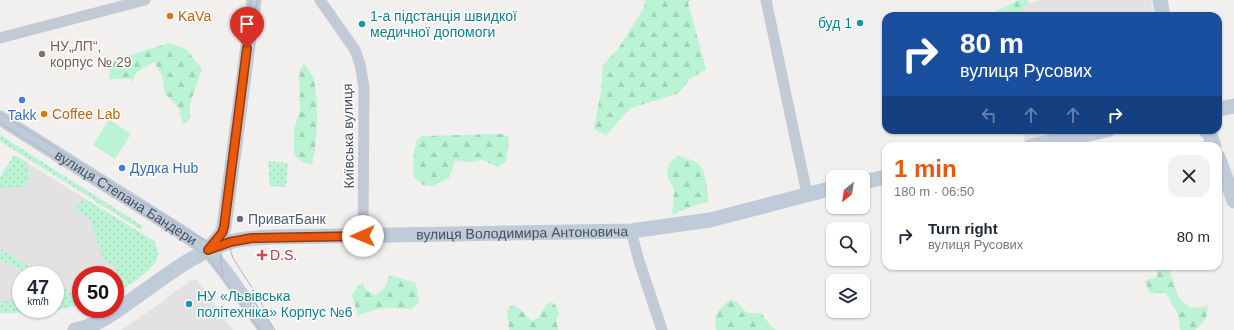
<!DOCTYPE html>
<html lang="en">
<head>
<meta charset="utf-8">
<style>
	:root { --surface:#fff; --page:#f2f2f3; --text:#1f2937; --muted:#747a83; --accent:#ea580c }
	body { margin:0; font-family:Arial,sans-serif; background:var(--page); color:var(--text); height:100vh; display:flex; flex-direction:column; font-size:15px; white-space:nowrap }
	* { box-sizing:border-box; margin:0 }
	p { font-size:13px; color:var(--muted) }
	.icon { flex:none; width:22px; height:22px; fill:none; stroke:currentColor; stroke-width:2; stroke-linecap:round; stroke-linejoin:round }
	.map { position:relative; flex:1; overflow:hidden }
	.sheet { position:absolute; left:882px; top:142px; width:340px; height:128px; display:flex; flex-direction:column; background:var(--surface); border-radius:12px; box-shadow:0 1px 3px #0004 }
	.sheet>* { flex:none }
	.guide { position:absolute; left:882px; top:12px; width:340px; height:122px; border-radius:12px; box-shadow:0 1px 3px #0004; background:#1a4fa0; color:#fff; overflow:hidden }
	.needle { width:26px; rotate:210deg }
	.tools { position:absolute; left:826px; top:170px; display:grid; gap:8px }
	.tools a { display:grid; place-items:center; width:44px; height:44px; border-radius:8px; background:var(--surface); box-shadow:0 1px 3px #0004; font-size:20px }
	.speed { position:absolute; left:12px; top:266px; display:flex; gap:8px; font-size:20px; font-weight:700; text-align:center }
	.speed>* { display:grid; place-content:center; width:52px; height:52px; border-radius:50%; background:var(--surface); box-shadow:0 1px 3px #0004; line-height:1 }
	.speed small { font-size:10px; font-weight:400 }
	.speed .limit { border:6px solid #d22; background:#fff; color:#111 }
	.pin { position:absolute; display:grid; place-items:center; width:34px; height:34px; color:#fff; margin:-41px -17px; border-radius:50% 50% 50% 0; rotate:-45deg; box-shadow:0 0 4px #0007 }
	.pin .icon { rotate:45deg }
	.me { position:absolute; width:44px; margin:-22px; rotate:269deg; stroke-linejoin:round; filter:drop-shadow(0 0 3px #0008) }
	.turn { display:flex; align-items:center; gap:14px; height:84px; padding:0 12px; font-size:18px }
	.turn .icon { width:52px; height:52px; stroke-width:2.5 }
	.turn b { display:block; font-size:28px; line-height:34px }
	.lanes { display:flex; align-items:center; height:38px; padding:0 12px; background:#0003; justify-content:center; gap:20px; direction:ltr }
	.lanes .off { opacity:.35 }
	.round { display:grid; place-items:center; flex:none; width:42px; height:42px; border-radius:12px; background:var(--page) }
	.head { display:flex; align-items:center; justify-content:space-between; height:68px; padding:0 12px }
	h1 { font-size:24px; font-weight:700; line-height:30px; color:var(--accent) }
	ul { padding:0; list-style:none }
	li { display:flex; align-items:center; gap:12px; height:52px; padding:0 12px }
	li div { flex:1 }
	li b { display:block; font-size:15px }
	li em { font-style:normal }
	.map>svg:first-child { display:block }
</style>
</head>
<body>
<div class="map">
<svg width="1234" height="330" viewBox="0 0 1234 330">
	<defs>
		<pattern id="green-dots" width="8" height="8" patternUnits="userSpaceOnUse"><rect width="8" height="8" fill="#baf4d5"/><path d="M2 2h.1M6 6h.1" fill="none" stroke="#a1d3b9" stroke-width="1.8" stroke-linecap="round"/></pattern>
		<pattern id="forest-firs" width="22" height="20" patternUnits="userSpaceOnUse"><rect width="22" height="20" fill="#baf4d5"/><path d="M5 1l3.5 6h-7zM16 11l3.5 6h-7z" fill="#a1d3b9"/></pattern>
	</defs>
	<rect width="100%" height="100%" fill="#f2f0ef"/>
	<path fill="#e3e1e1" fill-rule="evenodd" d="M1042,0H1151L1154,16H1002L1001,10Z
		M1022,130H1098L1025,145Z
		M14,155L154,241L158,250L157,259L151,267L143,275L120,290L115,292V275H81V304L64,309L40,313H0V177ZM21,275H55V309H21Z
		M196,279L233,330H121L164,301L170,295L192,280Z"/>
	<path fill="url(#green-dots)" d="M0,135L143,226L141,230L0,141Z
		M14,155L28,163L29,177L25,183L26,187L0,188V177Z
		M268,161L288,163L286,187L270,186Z
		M80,201L90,202L154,241C156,247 160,252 157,259C152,271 127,288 115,292V275H111L116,267L103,259L90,219L75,209Z
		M1,249L43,275H30L0,259Z
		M55,283L81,299V304C53,313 29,313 0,313V301H21V309H55Z"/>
	<path fill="url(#forest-firs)" d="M645,0H691L688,3L706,69L690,79L679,93L631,108L606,135L594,129L601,91L603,65L618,49L644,8Z
		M1018,0H1027L1029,2L1018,13L1019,16H987Z
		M170,43L187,50L202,69L190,104V119L183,125L179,108L165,94L162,75L154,62L136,73L132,83L131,79H109L111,66L116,59Z
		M304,63L314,78L317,103V125L315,150L312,164L304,163L294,155V128L300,111L299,72Z
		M501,134L508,136C510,144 507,154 506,162L497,167L483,160L470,162L455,161L449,178L433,186L423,185L414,176L413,165L414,152L417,140L422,136Z
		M678,156C684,158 692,159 697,163C708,171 706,189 709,202C696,204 685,210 672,214L674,190L667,175L669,163Z
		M1157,266H1168L1179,298L1191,308L1208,306L1206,319L1195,330H1180L1178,314L1166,293H1150L1144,281L1157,277Z
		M389,276L401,278L416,283L419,302L412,309C392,307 375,307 358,316L352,295L357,287L363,283L366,290L375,295L385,288Z
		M730,300L737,302L747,313H761L770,325L776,330H716C713,314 718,310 730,300Z
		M551,301L556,306L559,313L556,319L558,330H509L507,311L510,306C523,306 523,314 532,321L538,318L545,306Z"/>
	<path fill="#baf4d5" d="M109,119L131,134L115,159L93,145Z"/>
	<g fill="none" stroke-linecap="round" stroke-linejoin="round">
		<path stroke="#c2cad6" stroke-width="11" d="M320,0L355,50L360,64L364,87L363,236
			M766,0L807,194
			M0,38L145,0
			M631,231L639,261L662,330"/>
		<g stroke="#c0cbda" stroke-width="15">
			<path d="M1160,0L1163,16"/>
			<path d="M1218,109L1234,106"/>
			<path id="s1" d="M0,118L178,230L208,250L229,277L266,330"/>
			<path d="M1206,130L1210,135L1214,146"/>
			<path d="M1031,146L1108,130"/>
			<path d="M1218,157L1234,201"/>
			<path d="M863,182L886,177"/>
			<path d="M208,250L222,233L224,227L254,0"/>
			<path id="s2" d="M75,330C97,326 115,312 133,299C164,278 194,252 230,242C243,238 258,238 272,237L631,231L710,220L833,188"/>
		</g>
		<path stroke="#b1b4bb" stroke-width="1" d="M257,0L226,224L229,245L233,258L260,300L268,319L275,330
			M242,63L251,0
			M0,113L180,226L224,251
			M0,123L190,243L211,261L260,330
			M222,228L221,265L223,275"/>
	</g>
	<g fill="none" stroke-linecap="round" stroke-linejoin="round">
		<g stroke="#983908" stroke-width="10">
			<path id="route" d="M247,48L224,227L222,233L208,250L230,242L252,238L363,236"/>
		</g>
		<use href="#route" stroke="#ea580c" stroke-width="7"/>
	</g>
	<g fill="#e8710a" stroke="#fff" stroke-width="1.5">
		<circle cx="170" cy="16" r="4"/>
		<circle cx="44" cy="114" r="4"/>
	</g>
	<g fill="#0f9aa8" stroke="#fff" stroke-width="1.5">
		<circle cx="860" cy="23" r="4"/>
		<circle cx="362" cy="24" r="4"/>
		<circle cx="189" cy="304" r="4"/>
	</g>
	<circle fill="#8d6e63" stroke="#fff" stroke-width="1.5" cx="42" cy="54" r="4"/>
	<g fill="#3f7fe0" stroke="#fff" stroke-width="1.5">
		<circle cx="22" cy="100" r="4"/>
		<circle cx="122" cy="168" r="4"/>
	</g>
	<circle fill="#5c6f8a" stroke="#fff" stroke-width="1.5" cx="240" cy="219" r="4"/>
	<path fill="#e0444e" stroke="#fff" stroke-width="1.5" d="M260 249h4v4h4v4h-4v4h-4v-4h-4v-4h4z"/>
	<g text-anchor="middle" stroke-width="3" stroke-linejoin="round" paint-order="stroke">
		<g font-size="14" fill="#c56008" stroke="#fff" text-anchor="start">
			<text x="178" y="21">KaVa</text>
			<text x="52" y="119">Coffee Lab</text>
		</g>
		<g font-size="14" fill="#0d838f" stroke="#fff" text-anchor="start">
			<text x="370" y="21">1-а підстанція швидкої<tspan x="370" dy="16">медичної допомоги</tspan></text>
			<text x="852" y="28" text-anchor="end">буд 1</text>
			<text x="197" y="301">НУ «Львівська<tspan x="197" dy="16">політехніка» Корпус №6</tspan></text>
		</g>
		<g font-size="14" fill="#785e54" stroke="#fff" text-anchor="start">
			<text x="50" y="51">НУ„ЛП“,<tspan x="50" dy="16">корпус № 29</tspan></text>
		</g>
		<g font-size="14" fill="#366cbe" stroke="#fff">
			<text x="22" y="120">Takk</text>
			<text x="130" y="173" text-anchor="start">Дудка Hub</text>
		</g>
		<g font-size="14" fill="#45515f" stroke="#fff">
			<text transform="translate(348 136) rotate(-91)" y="5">Київська вулиця</text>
			<text dy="5" stroke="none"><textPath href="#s1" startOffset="149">вулиця Степана Бандери</textPath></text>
			<text dy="5" stroke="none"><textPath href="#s2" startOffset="472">вулиця Володимира Антоновича</textPath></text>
		</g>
		<g font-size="14" fill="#4e5e75" stroke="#fff" text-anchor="start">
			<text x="248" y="224">ПриватБанк</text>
		</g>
		<g font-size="14" fill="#be3a42" stroke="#fff" text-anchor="start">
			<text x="270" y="260">D.S.</text>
		</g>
	</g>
</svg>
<div class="tools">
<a><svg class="needle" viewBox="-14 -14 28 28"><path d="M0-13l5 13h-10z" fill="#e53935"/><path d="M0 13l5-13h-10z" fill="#747a83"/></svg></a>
<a><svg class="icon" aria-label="search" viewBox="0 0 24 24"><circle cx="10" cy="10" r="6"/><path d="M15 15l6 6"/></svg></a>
<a><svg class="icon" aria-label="layers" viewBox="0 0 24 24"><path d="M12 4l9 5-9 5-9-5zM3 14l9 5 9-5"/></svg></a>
</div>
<div class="speed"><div>47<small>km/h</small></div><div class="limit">50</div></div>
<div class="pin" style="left:247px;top:48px;background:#d93025"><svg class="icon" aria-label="arrive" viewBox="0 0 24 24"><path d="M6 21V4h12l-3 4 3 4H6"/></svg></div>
<svg class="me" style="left:363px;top:236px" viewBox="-20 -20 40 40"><circle r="19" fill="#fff"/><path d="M0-13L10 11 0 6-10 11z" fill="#ea580c"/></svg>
<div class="guide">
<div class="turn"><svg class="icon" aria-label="right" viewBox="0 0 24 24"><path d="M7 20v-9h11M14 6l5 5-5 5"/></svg><div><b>80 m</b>вулиця Русових</div></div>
<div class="lanes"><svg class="icon off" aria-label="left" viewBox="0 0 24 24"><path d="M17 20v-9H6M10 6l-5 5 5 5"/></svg><svg class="icon off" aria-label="ahead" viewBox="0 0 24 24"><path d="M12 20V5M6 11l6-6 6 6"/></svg><svg class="icon off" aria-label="ahead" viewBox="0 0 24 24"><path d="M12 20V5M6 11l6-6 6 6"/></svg><svg class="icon" aria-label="right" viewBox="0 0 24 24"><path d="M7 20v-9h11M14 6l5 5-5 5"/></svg></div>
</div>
<section class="sheet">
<div class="head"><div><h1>1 min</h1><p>180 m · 06:50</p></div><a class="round"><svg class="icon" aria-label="close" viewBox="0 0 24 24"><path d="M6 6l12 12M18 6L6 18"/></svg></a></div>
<ul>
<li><svg class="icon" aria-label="right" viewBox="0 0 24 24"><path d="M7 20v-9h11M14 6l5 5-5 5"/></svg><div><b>Turn right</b><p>вулиця Русових</p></div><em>80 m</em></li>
</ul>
</section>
</div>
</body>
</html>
